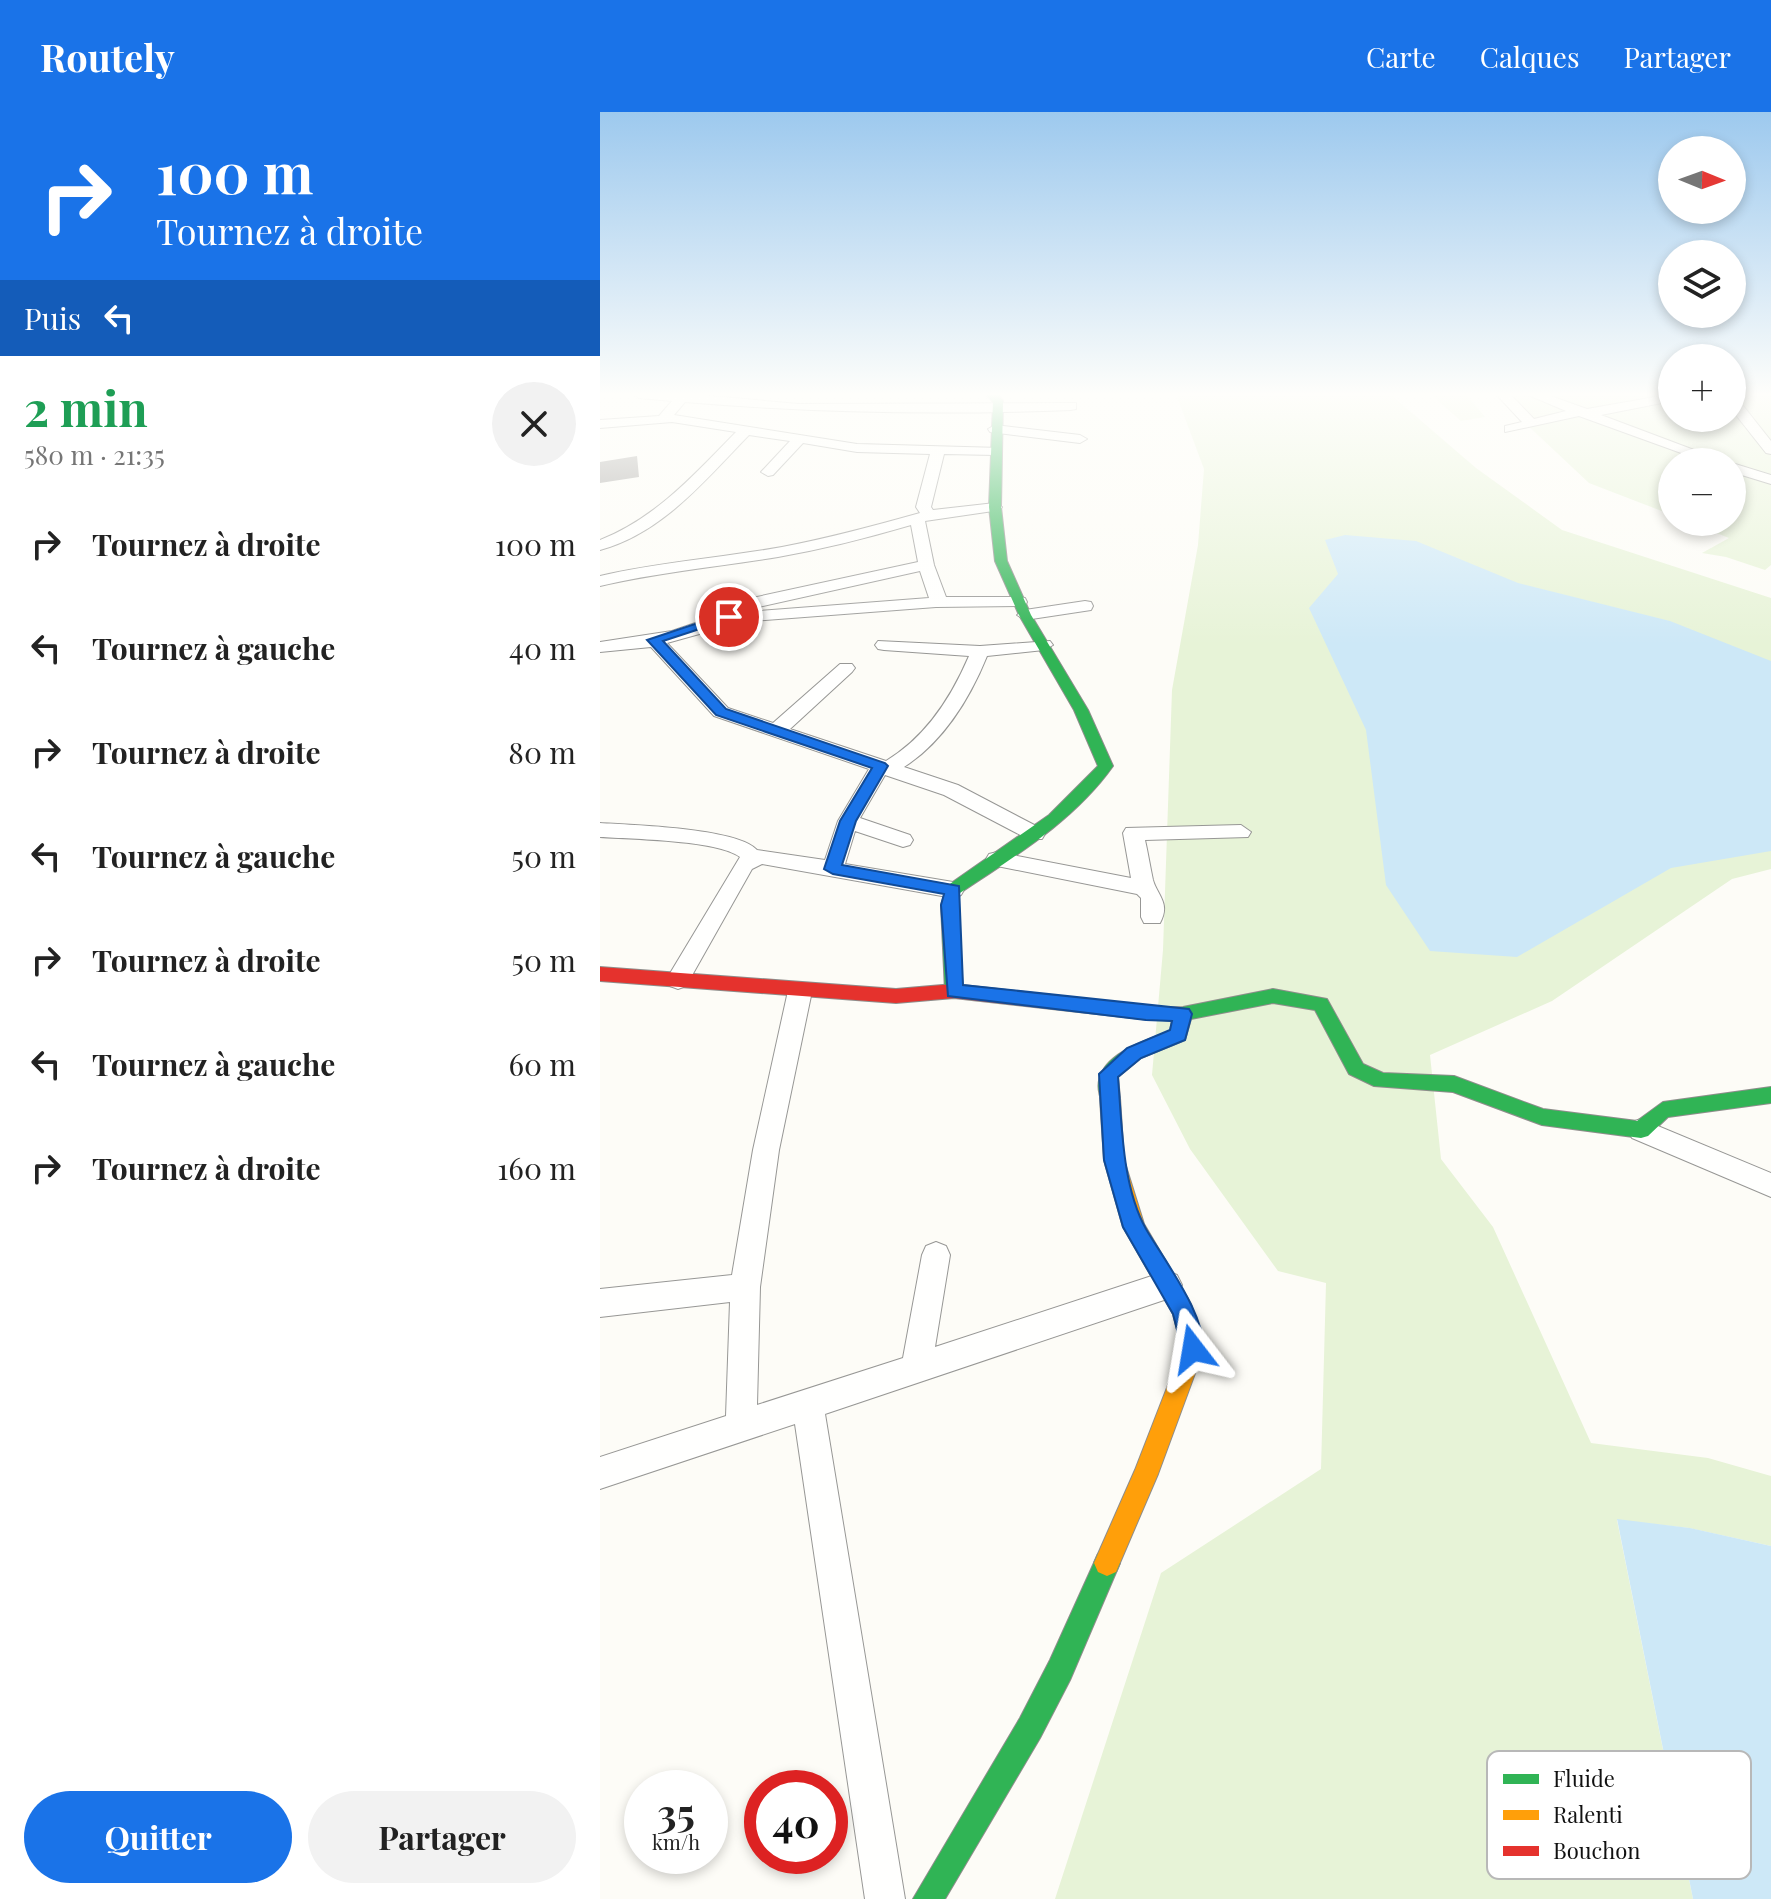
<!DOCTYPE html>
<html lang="fr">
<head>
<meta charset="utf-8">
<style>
	:root { --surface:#fff; --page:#f2f2f2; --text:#222; --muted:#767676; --accent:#1a73e8 }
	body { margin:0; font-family:"Playfair Display",serif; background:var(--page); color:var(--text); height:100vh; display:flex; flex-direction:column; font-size:30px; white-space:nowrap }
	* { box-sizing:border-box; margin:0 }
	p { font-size:26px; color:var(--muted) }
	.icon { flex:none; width:44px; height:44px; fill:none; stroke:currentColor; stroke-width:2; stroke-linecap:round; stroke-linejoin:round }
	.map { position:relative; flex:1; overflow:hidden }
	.sheet { display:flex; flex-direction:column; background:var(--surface); width:600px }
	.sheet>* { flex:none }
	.banner { background:#1a73e8; color:#fff; overflow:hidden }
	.needle { width:52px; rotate:91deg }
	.tools { position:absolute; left:1058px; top:24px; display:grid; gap:16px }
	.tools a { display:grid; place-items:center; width:88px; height:88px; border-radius:50%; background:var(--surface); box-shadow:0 4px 12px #0003; font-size:40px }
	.speed { position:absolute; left:24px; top:1658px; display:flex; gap:16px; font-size:40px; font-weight:700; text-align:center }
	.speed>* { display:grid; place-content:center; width:104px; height:104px; border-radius:50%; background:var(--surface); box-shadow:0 4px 12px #0003; line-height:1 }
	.speed small { font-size:20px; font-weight:400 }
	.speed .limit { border:12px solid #d22; background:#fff; color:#111 }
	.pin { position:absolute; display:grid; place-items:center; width:68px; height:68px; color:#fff; margin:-34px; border:4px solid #fff; border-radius:50%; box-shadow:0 2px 8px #0007 }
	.me { position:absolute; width:88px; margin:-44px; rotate:346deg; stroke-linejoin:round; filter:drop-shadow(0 0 6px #0008) }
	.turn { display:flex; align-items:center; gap:28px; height:168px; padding:0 24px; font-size:36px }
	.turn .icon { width:104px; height:104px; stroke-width:2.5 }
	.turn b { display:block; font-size:56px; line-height:68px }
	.then { display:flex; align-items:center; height:76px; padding:0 24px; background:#0003; gap:16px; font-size:30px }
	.round { display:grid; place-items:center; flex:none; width:84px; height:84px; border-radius:42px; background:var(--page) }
	.summary { display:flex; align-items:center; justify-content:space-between; height:136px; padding:0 24px }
	h1 { font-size:48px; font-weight:700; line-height:60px; color:#1e9e55 }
	.button { display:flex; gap:16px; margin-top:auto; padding:16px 24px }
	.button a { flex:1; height:92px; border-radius:48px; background:var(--accent); color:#fff; font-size:32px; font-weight:700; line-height:92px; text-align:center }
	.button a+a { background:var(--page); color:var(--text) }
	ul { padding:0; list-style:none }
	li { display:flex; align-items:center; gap:24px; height:104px; padding:0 24px }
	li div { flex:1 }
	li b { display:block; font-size:30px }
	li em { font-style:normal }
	header { display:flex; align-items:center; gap:48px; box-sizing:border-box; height:112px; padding:0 40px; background:var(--accent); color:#fff }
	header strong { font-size:38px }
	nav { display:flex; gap:44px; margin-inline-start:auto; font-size:28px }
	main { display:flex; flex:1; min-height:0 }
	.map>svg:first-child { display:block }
</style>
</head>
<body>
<header>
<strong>Routely</strong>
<nav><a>Carte</a><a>Calques</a><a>Partager</a></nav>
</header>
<main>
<section class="sheet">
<div class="banner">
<div class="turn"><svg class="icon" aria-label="right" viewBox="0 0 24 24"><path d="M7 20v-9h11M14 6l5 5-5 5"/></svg><div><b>100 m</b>Tournez à droite</div></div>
<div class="then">Puis<svg class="icon" aria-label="left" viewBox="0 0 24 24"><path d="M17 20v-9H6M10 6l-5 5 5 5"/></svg></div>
</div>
<div class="summary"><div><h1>2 min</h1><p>580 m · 21:35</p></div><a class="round"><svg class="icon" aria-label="close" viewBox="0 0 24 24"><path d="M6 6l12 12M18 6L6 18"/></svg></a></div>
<ul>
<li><svg class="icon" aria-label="right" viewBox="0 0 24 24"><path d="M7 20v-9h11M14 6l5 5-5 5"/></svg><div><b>Tournez à droite</b></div><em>100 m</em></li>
<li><svg class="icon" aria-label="left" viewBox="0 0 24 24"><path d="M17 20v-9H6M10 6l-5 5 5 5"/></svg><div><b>Tournez à gauche</b></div><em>40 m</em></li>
<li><svg class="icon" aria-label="right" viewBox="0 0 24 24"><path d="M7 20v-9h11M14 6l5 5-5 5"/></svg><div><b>Tournez à droite</b></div><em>80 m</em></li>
<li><svg class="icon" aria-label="left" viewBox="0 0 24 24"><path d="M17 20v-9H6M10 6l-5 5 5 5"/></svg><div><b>Tournez à gauche</b></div><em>50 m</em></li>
<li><svg class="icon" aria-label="right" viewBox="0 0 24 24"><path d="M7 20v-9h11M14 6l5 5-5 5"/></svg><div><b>Tournez à droite</b></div><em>50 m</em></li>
<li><svg class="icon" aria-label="left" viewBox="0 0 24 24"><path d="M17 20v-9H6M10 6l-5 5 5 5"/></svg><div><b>Tournez à gauche</b></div><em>60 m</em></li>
<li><svg class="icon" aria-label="right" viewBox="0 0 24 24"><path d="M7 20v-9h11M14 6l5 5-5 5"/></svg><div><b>Tournez à droite</b></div><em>160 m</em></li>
</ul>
<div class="button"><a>Quitter</a><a>Partager</a></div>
</section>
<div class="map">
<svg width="1171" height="1787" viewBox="0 0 1171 1787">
	<rect width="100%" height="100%" fill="#fdfcf7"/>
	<path fill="#e7f3d7" d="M576,282H790L876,356L962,418L1171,486V757L1132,767L952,889L830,943L841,1047L893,1115L991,1331L1108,1346L1171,1364V1434L1089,1416L1017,1408L1093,1787H455L561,1461L721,1357L726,1171L678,1159L590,1037L552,963L563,838L572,578L598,433L604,357Z
		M830,282H866L885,305L861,309Z
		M894,282H1072V306H1132V282H1171V453L1165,458L1126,445L1102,441L1129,426L1089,410H1132V350H1072V403L989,371Z"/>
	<path fill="#cde8f7" d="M745,423L816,429L918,471L1070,509L1171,549V739L1071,756L917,845L830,839L786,773L766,618L709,496L738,462L725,428Z
		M1017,1407L1090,1416L1171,1434V1787H1093Z"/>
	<path fill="#a19f9c" d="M37,344L39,365L0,371V350Z"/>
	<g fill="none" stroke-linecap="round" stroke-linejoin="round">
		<g stroke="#979795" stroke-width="2">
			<path id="street" d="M33,282H91L198,292L476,291V297L471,298C342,303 214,301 85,290L74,303L257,332L401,336V342L396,343L344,342L331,395L333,398L395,391L402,395L400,398L325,409L334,453L346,485H419L425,486L427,490L425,494L336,495L152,509L146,508L145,501L103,521L67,531L128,596L173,611L240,552H252L255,556L252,560L190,617L286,649C326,625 351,586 369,544L284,538L278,537L275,533L278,529L380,534L450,529L453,533L444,538L387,544C370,586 343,630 304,655L358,673L442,717L445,722L442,727H428L344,683L285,663L260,706L310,723L313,728L310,733L303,735L255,719L245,752L353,770L361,773L364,778L361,783L353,786L162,752L152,757L86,874L78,877L70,874L66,868L140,745C118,728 31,727 0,725V711C31,713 138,716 157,738L225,748L238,709L269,657L114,604L51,535L0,540V530L72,519L110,506L143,488L318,450L311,413C267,426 223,437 178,445C118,455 59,460 0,474V464C60,450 122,446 182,435C229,426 274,414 320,401L316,395L330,342L257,340L203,331L173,363L168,364L161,360L190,329L149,323C106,367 63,421 0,438V428C56,406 95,362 136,320L72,310L0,316V308L59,304L72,289L39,286ZM320,459L329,486L147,500L154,496Z
				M896,282H910L934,307L966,299L926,282H945L987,297L1072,282V289L1001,303L1126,350H1106L979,304L905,320V314L922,310Z
				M1132,285L1137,286L1171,329V342L1166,341L1132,298Z
				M395,313L480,323L487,327L480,331L390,320L388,317Z
				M1132,351L1171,363V372L1132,360Z
				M485,489L491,490L493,494L491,498L425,508L417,503L425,498Z
				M641,713L651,720L648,725L545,728C548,741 550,754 553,768C557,783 571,791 560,811H544L541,805V786L537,782L397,754L389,752L386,747L389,742L397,740L531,766L523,721L526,716Z
				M200,870L208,873L212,879L179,1038L160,1175L157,1293L303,1246L322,1143L326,1134L336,1130L346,1134L350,1143L335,1235L567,1159L577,1163L582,1173L577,1183L567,1187L225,1302L305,1787H265L195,1312L0,1377V1345L126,1304L130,1190L0,1205V1177L132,1163L153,1038L188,879L192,873Z
				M1041,1007L1171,1061V1085L1032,1026L1028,1018L1032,1010Z"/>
		</g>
		<g stroke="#8e8d8b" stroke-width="2">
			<path id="fast" d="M386,282H397L403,289L401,395L407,449L431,503L488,598L513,654C474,709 415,744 360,781L357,793L363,879L354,886L345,879L341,793L347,774L449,703L498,654L474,598L419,503L395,449L389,395L393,290Z
				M673,877L727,887L763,952L783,961L854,964L943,997L1037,1009L1063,990L1171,975V991L1068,1005L1048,1024L1041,1026L942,1013L853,980L774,974L749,962L715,898L673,891L591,907L585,928L541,946L518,965L520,986L517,992L510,994L503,992C482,948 539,931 570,919L572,909L544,906L541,901L544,896L583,895Z
				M507,1438L516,1442L520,1451L470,1568L440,1626L345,1787H313L420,1606L450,1548L498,1442Z"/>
		</g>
		<g stroke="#8e8d8b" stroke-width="2">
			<path id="slow" d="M510,978L517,980L520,986L524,1048L544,1112L591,1192L604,1237L558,1362L516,1460L507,1464L498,1460L494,1451L535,1358L582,1237L573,1202L523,1115L504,1048L500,986L503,980Z"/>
		</g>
		<g stroke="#8e8d8b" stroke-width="2">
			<path id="jam" d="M0,855L296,877L354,872L550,894L556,896L559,901L556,906L550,908L354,886L296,891L0,869Z"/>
		</g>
		<use href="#street" fill="#fffffe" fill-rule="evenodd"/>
		<use href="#fast" fill="#30b455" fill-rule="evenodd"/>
		<use href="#slow" fill="#ff9f0a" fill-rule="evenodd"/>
		<use href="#jam" fill="#e5322d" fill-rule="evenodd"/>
	</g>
	<linearGradient id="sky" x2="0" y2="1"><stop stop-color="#9dc9ee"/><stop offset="0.53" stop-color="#fefefb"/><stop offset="1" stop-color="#fefefb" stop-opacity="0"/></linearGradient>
	<rect width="1171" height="533" fill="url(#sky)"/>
	<path fill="#1a73e8" stroke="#114b97" stroke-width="2" d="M125,502L136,505L63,529L126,597L285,651L288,654L256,709L242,753L359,774L363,873L589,897L592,902L585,928L541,946L518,965C522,1013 522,1074 546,1117C562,1145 614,1213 601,1245L593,1248L584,1245L573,1202L523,1115L504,1048L499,962L527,936L570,918L572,909L546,908L348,884L341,793L344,782L233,762L224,757L240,709L272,656L116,603L47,528Z"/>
	<rect x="887" y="1639" width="264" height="128" rx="12" fill="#fff" stroke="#b8b8b8" stroke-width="2"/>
	<rect x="903" y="1662" width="36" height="10" fill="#30b455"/>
	<rect x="903" y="1698" width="36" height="10" fill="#ff9f0a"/>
	<rect x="903" y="1734" width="36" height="10" fill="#e5322d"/>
	<g font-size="22" fill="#111">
		<text x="953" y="1675">Fluide</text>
		<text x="953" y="1711">Ralenti</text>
		<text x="953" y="1747">Bouchon</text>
	</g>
</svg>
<div class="tools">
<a><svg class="needle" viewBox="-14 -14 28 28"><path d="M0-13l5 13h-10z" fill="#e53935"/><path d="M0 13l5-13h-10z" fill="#767676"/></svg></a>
<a><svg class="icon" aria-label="layers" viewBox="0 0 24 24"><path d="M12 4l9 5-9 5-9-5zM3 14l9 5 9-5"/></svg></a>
<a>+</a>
<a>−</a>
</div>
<div class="speed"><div>35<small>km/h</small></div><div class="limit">40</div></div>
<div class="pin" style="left:129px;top:505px;background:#d93025"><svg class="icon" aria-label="arrive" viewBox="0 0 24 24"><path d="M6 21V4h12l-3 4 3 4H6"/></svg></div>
<svg class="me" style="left:593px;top:1237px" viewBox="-20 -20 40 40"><path d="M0-17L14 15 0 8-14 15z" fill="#1a73e8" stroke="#fff" stroke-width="4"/></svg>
</div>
</main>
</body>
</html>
